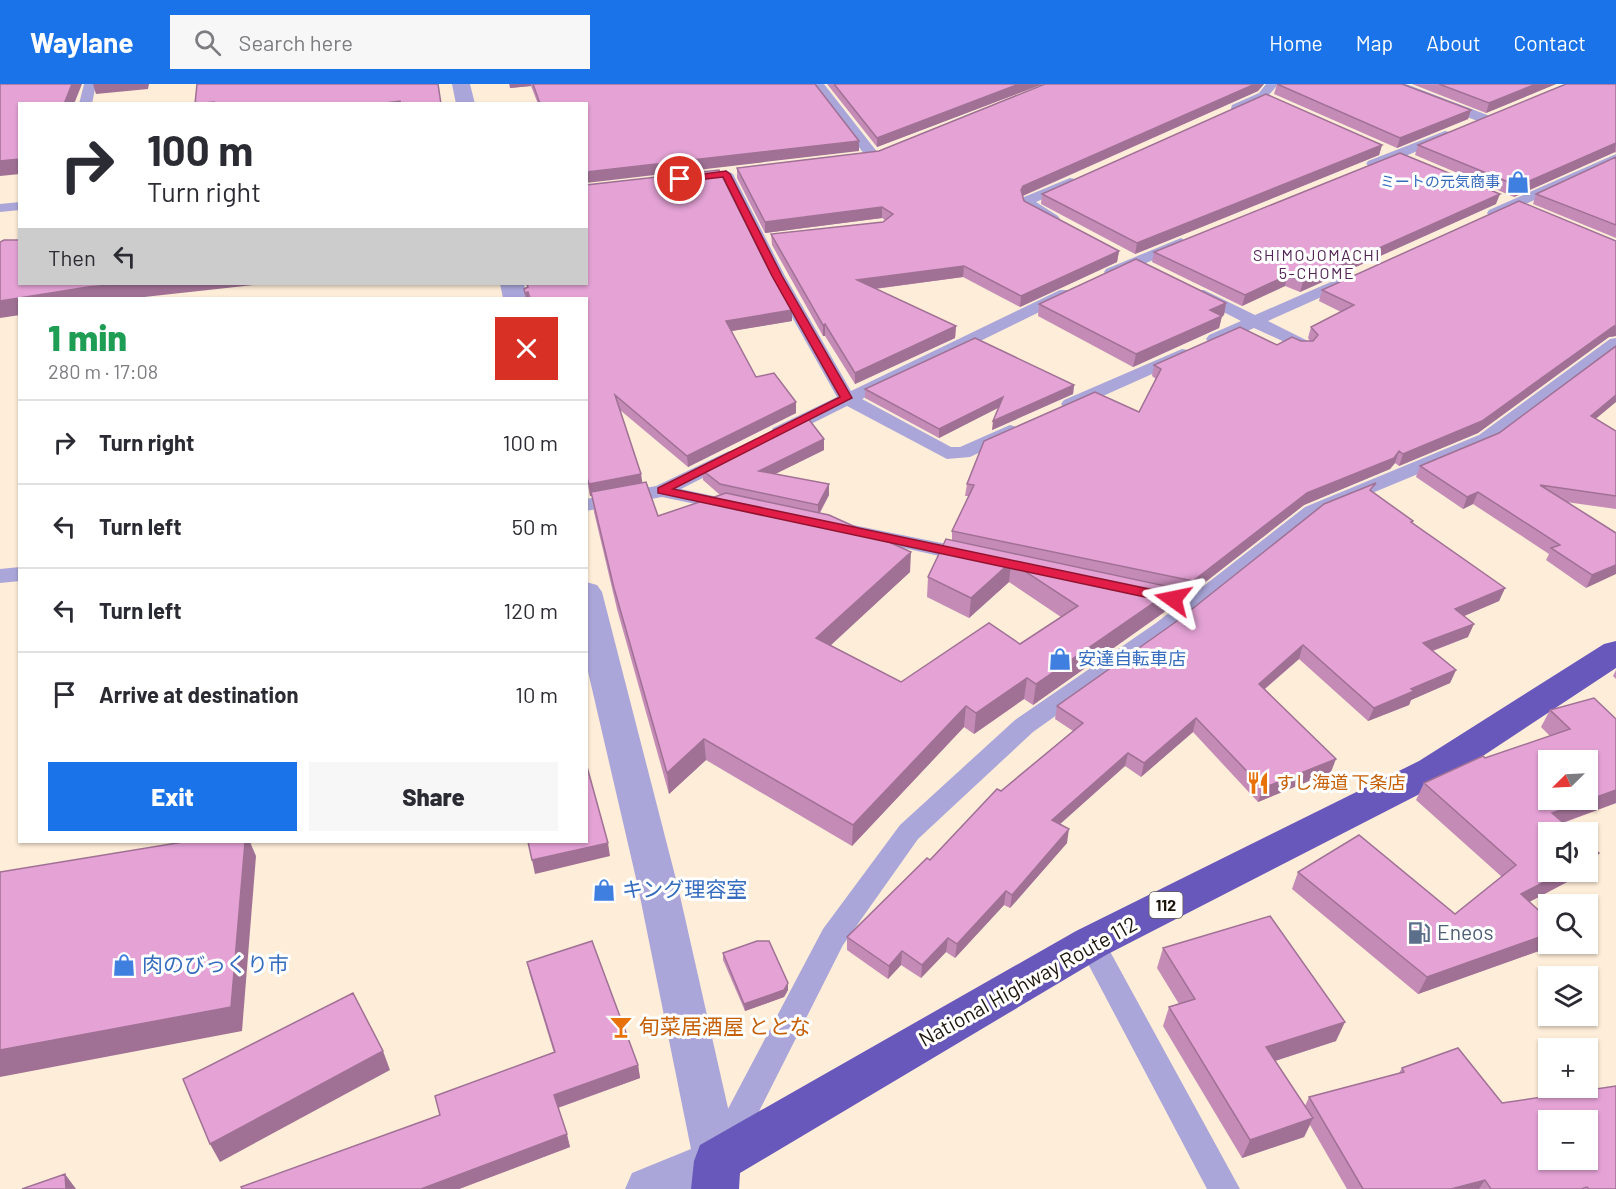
<!DOCTYPE html>
<html lang="en">
<head>
<meta charset="utf-8">
<style>
	:root { --surface:#fff; --page:#f7f7f7; --text:#2b2b33; --muted:#7c7c81; --line:#e1e1e2; --accent:#1a73e8 }
	body { margin:0; font-family:Barlow,"Noto Sans JP",sans-serif; background:var(--page); color:var(--text); height:100vh; display:flex; flex-direction:column; font-size:22px; white-space:nowrap }
	* { box-sizing:border-box; margin:0 }
	p { font-size:20px; color:var(--muted) }
	.icon { flex:none; width:33px; height:33px; fill:none; stroke:currentColor; stroke-width:2; stroke-linecap:round; stroke-linejoin:round }
	.map { position:relative; flex:1; overflow:hidden }
	.side { position:absolute; left:18px; top:213px; width:570px; height:546px; display:flex; flex-direction:column; background:var(--surface); border-radius:0px; box-shadow:0 2px 4px #0004 }
	.side>* { flex:none }
	.hud { position:absolute; left:18px; top:18px; width:570px; height:183px; border-radius:0px; box-shadow:0 2px 4px #0004; background:#fff; color:var(--text); overflow:hidden }
	.needle { width:39px; rotate:246deg }
	.fabs { position:absolute; left:1538px; top:666px; display:grid; gap:12px }
	.fabs a { display:grid; place-items:center; width:60px; height:60px; border-radius:0px; background:var(--surface); box-shadow:0 2px 4px #0004; font-size:30px }
	.pin { position:absolute; display:grid; place-items:center; width:51px; height:51px; color:#fff; margin:-26px; border:3px solid #fff; border-radius:50%; box-shadow:0 2px 6px #0007 }
	.me { position:absolute; width:66px; margin:-33px; rotate:282deg; stroke-linejoin:round; filter:drop-shadow(0 0 4px #0008) }
	.turn { display:flex; align-items:center; gap:21px; height:126px; padding:0 30px; font-size:27px }
	.turn .icon { width:78px; height:78px; stroke-width:2.5 }
	.turn b { display:block; font-size:42px; line-height:51px }
	.then { display:flex; align-items:center; height:57px; padding:0 30px; background:#0003; gap:12px; font-size:22px }
	.round { display:grid; place-items:center; flex:none; width:63px; height:63px; border-radius:0px; background:var(--page) }
	.overview { display:flex; align-items:center; justify-content:space-between; height:102px; padding:0 30px }
	h1 { font-size:36px; font-weight:800; line-height:45px; color:#1e9e55 }
	.action { display:flex; gap:12px; margin-top:auto; padding:12px 30px }
	.action a { flex:1; height:69px; border-radius:0px; background:var(--accent); color:#fff; font-size:24px; font-weight:800; line-height:69px; text-align:center }
	.action a+a { background:var(--page); color:var(--text) }
	ul { padding:0; list-style:none }
	li { display:flex; align-items:center; gap:18px; height:84px; padding:0 30px; border-top:2px solid var(--line) }
	li div { flex:1 }
	li b { display:block; font-size:22px }
	li em { font-style:normal }
	header { display:flex; align-items:center; gap:36px; box-sizing:border-box; height:84px; padding:0 30px; background:var(--accent); color:#fff }
	header strong { font-size:28px }
	nav { display:flex; gap:33px; margin-inline-start:auto; font-size:21px }
	.search { width:420px; height:54px; background:var(--page); display:flex; align-items:center; gap:15px; box-sizing:border-box; padding:0 21px; border-radius:0px; color:var(--muted); font-size:22px }
	.map>svg:first-child { display:block }
</style>
</head>
<body>
<header>
<strong>Waylane</strong>
<div class="search"><svg class="icon" aria-label="search" viewBox="0 0 24 24"><circle cx="10" cy="10" r="6"/><path d="M15 15l6 6"/></svg>Search here</div>
<nav><a>Home</a><a>Map</a><a>About</a><a>Contact</a></nav>
</header>
<div class="map">
<svg width="1616" height="1105" viewBox="0 0 1616 1105">
	<rect width="100%" height="100%" fill="#feedd8"/>
	<g fill="none" stroke-linecap="round" stroke-linejoin="round">
		<path fill="#aaa6d9" fill-rule="evenodd" d="M84,0H96L92,20H79Z
			M811,0H824L878,69L880,72L878,75H868Z
			M1266,0H1278C1269,13 1250,31 1232,27L1231,24L1232,21L1259,9Z
			M1394,0H1406L1490,32L1492,35L1485,39L1480,38L1397,6Z
			M1445,47L1450,48L1452,51L1450,54L1378,83L1373,84L1366,80L1368,77Z
			M1616,70V79L1499,132H1489L1487,129L1489,126Z
			M726,86L733,90L785,192L851,307L1060,206H1072L1074,209L1072,212L862,315L951,363H960L1010,341L1017,343L1019,347L1017,351L970,373L947,375L847,322L787,352H773L771,348L773,344L837,313L769,192L719,90Z
			M1070,94L1075,95L1077,98L1075,101L1036,118L1058,132L1060,135L1058,138H1048L1022,122L1024,113Z
			M20,118V126L0,128V120Z
			M1181,154L1189,159L1186,162L1118,191H1106L1104,188L1106,185Z
			M1349,190L1357,195L1355,198L1268,237L1310,258L1313,262L1310,266L1304,267L1254,244L1221,259H1209L1206,255L1209,251L1241,237L1192,212L1190,209L1192,206H1204L1255,231Z
			M1616,254V267L1493,359L1319,431L1172,549L1033,648L918,755L843,861L733,1079L722,1083L711,1079L706,1068L711,1057L823,845L900,741L1015,636L1156,539L1305,423L1479,351L1610,255Z
			M1182,265L1188,266L1191,270L1188,274L1076,324H1064L1061,320L1064,316Z
			M729,367L736,369L739,373L736,377L681,405L741,418L744,422L741,426L734,428L662,413L586,427V415L656,402Z
			M848,440L971,465L978,467L982,472L978,477L971,479L841,450L838,446L841,442Z
			M20,483V497L0,499V485Z
			M1091,847L1101,851L1240,1105H1207L1077,859L1081,851Z"/>
		<path fill="#aaa6d9" fill-rule="evenodd" d="M452,0H470L475,20H456Z
			M500,200H524L527,214H503Z
			M586,498L597,501L602,508L678,803L740,1077L734,1093L704,1105H625L632,1089L691,1065L638,803L586,579Z"/>
		<path fill="#6958bb" fill-rule="evenodd" d="M1616,557V584L1445,697L1106,871L740,1089L739,1105H691L694,1077L700,1061L1076,847L1419,677L1604,560Z"/>
	</g>
	<path fill="#c48bb7" d="M509,0H815L859,67L586,20H538L531,2L510,4Z
		M827,0H1043L877,63Z
		M1045,0H1264L1258,7L1023,112L1024,117L1119,167L1117,178L1020,223L963,193L875,205L956,242L955,254L855,300L825,252H823L772,161L771,150L883,138L885,136L882,134L765,149L737,94V84L879,67Z
		M1277,0L1471,26L1468,35L1397,64L1274,10Z
		M1412,0H1556L1486,29Z
		M1616,0V69L1615,68L1514,113L1415,71L1418,61Z
		M1382,61L1379,71L1135,170L1041,120L1042,110Z
		M1616,73V154L1533,120L1536,110Z
		M1496,120L1300,208L1285,202L1242,222L1152,178L1154,168Z
		M1616,157V252L1609,253L1478,349L1399,382L1395,379L1390,385L1304,421L1190,510L1175,506L1170,524L1033,621L1024,615L974,650L964,643L852,762L706,676L669,710L617,525L594,428L592,412H590L588,402H586V214H525L524,205L527,203L526,200H586L767,182L792,226V237L731,247L756,293L796,318V329L688,383L620,326L642,399L658,432L720,411L703,396L702,386L824,366L775,390L829,400V411L820,429L910,488L830,561L901,598L1020,560L1061,533L1009,498L969,534L927,513L928,493L952,457V447L969,412H965L967,400L1139,328L1156,295L1152,292L1154,281L1301,257H1310L1308,254L1311,243L1341,228L1319,217L1322,206Z
		M1226,219L1224,231L1222,232L1219,244L1133,283L1038,232L1039,220Z
		M1074,301L1073,310L992,346L999,323L939,354L865,314V305Z
		M1596,335L1616,347V425L1566,418L1616,449L1586,504L1546,476L1549,470L1473,420L1463,425L1416,393L1420,382L1499,349Z
		M1373,408L1412,439L1505,504L1499,517L1464,532L1468,553L1433,567L1456,586L1450,599L1411,616L1409,621L1368,637L1299,575L1265,605L1331,688L1258,718L1193,648L1141,693L1125,682L1060,740L1067,759L1010,824L1004,821L955,874L946,868L921,894L901,881L888,895L847,866V853L930,776L1001,707L1073,647L1055,635L1057,622Z
		M1616,586V595L1613,592Z
		M1550,626L1616,635V719L1563,739L1548,788H1586L1529,818L1548,860H1552L1550,863L1418,910L1292,805L1298,788L1455,830L1502,793L1416,716L1424,699L1485,674L1550,652L1541,643Z
		M1163,864L1336,957L1275,977L1305,1022L1309,1013L1399,989L1402,984L1502,1019L1616,1105H1347L1310,1041L1304,1053L1242,1074L1163,942L1169,923L1179,920L1157,884Z
		M723,869L788,906L784,913L745,927L723,876Z
		M527,878L638,981L640,994L558,1024L570,1063L459,1105H242L440,1031L554,969L530,891Z"/>
	<path fill="#a07195" d="M72,0H82L74,20H64Z
		M93,0H149L148,5L96,10Z
		M510,0H531V2L510,4Z
		M1019,0H1043L877,63V54Z
		M1255,0H1264L1258,7L1022,112L1021,106L1023,102Z
		M1536,0H1556L1486,29L1489,19Z
		M400,17L401,20H378Z
		M1471,26L1468,35L1397,64L1400,54Z
		M859,57V67L586,99V88Z
		M1616,59L1615,68L1514,113L1518,102Z
		M1382,61L1379,71L1135,170L1137,159Z
		M20,75V90L0,92V77Z
		M1500,110L1496,120L1300,208L1303,198Z
		M882,123V134L765,149V138Z
		M1119,167L1117,178L1020,223L1021,212Z
		M964,182L963,193L857,207V196Z
		M1288,191L1285,202L1242,222L1245,211Z
		M121,200H264L135,214H20V231L0,234V217L88,203Z
		M528,208L529,214H526L525,209Z
		M1226,219L1224,231L1214,236L1222,232L1219,244L1133,283L1136,270L1210,226Z
		M792,226V237L726,248V237Z
		M825,240V252H823V241Z
		M956,242L955,254L855,300V289Z
		M1614,242H1616V252L1609,253L1478,349L1399,382L1403,370Z
		M1074,301L1073,310L992,346L993,337Z
		M1616,311V318L1586,343L1591,332Z
		M1003,313L1002,322L939,354V345Z
		M796,318V329L688,383L687,372Z
		M824,355V366L759,398V387Z
		M1399,367L1395,379L1390,385L1304,421L1190,510L1193,497L1307,409Z
		M641,390L643,402L590,412L589,400Z
		M829,400V411L818,431V421Z
		M1478,408L1473,420L1463,425L1467,413Z
		M911,468L910,488L816,575V554Z
		M1011,478L1009,498L969,534L971,514Z
		M1616,481V490L1586,504L1592,491Z
		M1175,504L1170,524L1033,621L1036,600Z
		M1505,504L1499,517L1450,538L1455,525Z
		M1474,540L1468,553L1418,572L1423,559Z
		M1303,561L1299,575L1255,613L1259,600Z
		M1456,586L1450,599L1411,616L1409,621L1368,637L1374,624L1411,605Z
		M1027,594L1024,615L974,650L976,629Z
		M966,622L964,643L852,762L853,741Z
		M1196,634L1193,648L1141,693L1144,679Z
		M704,655L706,676L669,710L667,689Z
		M1128,669L1125,682L1050,749L1052,736Z
		M1336,675L1331,688L1258,718L1263,704Z
		M1616,706V719L1542,746L1552,729Z
		M1069,745L1067,759L1010,824L1012,811Z
		M245,758H250L256,772L242,947L0,993V966Z
		M608,759L610,772L535,790L532,776Z
		M1599,769L1589,786L1587,787V775Z
		M1564,788H1586L1512,827L1521,810Z
		M1006,807L1004,821L955,874L957,860Z
		M1548,850V860H1552L1550,863L1418,910L1427,893Z
		M948,854L946,868L921,894L922,881Z
		M902,867L901,881L888,895L889,882Z
		M788,899V906L784,913L745,927L744,920Z
		M1345,938L1336,957L1259,982L1266,963Z
		M383,967L390,986L220,1078L210,1060Z
		M638,981L640,994L557,1024L554,1011Z
		M1313,1034L1304,1053L1242,1074L1250,1056Z
		M567,1050L570,1063L459,1105H421Z
		M65,1090L76,1105H66Z
		M1485,1096L1479,1105H1451Z"/>
	<path fill="#e4a2d5" stroke="#a07195" stroke-width="1.5" fill-rule="evenodd" d="M0,0H72L64,20H20V75L0,77Z
		M197,0H438L441,20H401L400,17L378,20H214V18L195,20Z
		M533,0H815L859,57L586,88V20H540Z
		M834,0H1019L877,54Z
		M1045,0H1255L1023,102L1021,106L1024,117L1119,167L1021,212L964,182L857,196L956,242L855,289L825,240L823,241L771,150L883,138L893,130L882,123L765,138L737,84L879,67Z
		M1277,0H1402L1471,26L1400,54Z
		M1439,0H1536L1489,19Z
		M1566,0H1616V59L1518,102L1418,61Z
		M1266,10L1382,61L1137,159L1042,110Z
		M1400,69L1500,110L1303,198L1288,191L1245,211L1154,168Z
		M1616,73V141L1536,110Z
		M719,86L767,182L792,226L726,237L756,293L774,289L796,318L687,372L615,311L641,390L589,400L586,391V214H530L528,208L525,209L524,205L528,203L527,200H586V101Z
		M1519,117L1616,157V242H1614L1482,337L1403,370L1399,367L1394,374L1307,409L1193,497L952,447L974,401L967,400L984,357L1095,308L1139,328L1161,285L1154,281L1240,243L1277,261L1292,253L1301,257H1313L1318,251L1311,243L1354,221L1322,206Z
		M4,156H20V200H121L88,203L0,217V158Z
		M1136,175L1226,219L1210,226L1222,232L1136,270L1039,220Z
		M975,254L1074,301L993,337L1003,313L939,345L865,305Z
		M1616,262V311L1591,332L1616,347V412L1540,401L1616,449V481L1592,491L1551,464L1560,461L1478,408L1467,413L1420,382L1499,349Z
		M807,333L824,355L759,387L829,400L818,421L720,400L702,386Z
		M646,398L658,432L726,409L829,431L911,468L816,554L901,598L989,539L1020,560L1078,522L1011,478L971,514L928,493L946,455L1175,504L1036,600L1027,594L976,629L966,622L853,741L704,655L667,689L614,504L591,408Z
		M1376,399L1370,406L1413,437L1411,438L1505,504L1455,525L1474,540L1423,559L1456,586L1411,605L1414,607L1374,624L1303,561L1259,600L1336,675L1263,704L1196,634L1144,679L1128,669L1052,736L1069,745L1012,811L1006,807L957,860L948,854L922,881L902,867L889,882L847,853L927,774L930,776L997,705L1001,707L1083,639L1057,622L1177,537L1324,420Z
		M1594,614L1616,635V706L1552,729L1574,748H1548V788H1564L1521,810L1548,835V850L1427,893L1298,788L1359,751L1455,830L1516,781L1424,699L1483,672L1485,674L1570,645L1550,626ZM1548,676H1587V716H1548Z
		M586,679L608,759L532,776L528,758H586Z
		M183,758H245L231,923L0,966V788Z
		M1587,759L1599,769L1587,775Z
		M1270,832L1345,938L1266,963L1313,1034L1250,1056L1169,923L1195,915L1163,864Z
		M592,857L638,981L554,1011L567,1050L421,1105H242L241,1103L440,1031L435,1012L555,968L527,878Z
		M757,857H769L788,899L784,906L744,920L723,869Z
		M353,909L383,967L210,1060L183,995Z
		M1458,964L1502,1019L1616,1002V1105H1589L1587,1103L1581,1105H1491L1485,1096L1451,1105H1363L1309,1013L1404,988L1402,984ZM1548,1036H1587V1076H1548Z
		M65,1090L66,1105H22Z"/>
	<path fill="#e11d48" stroke="#92132f" stroke-width="1.5" d="M726,87L730,90L782,192L852,314L673,405L1173,510L1179,515L1178,518L1173,519L658,409V404L840,313L772,192L723,93L680,98L675,95L680,93Z"/>
	<defs>
		<g id="shop-bare" transform="scale(1.8)"><path d="M-5-2.5h2.3a2.7 3.5 0 0 1 5.4 0H5L5.5 6h-11ZM-1.5-2.5h3a1.5 2.3 0 0 0-3 0Z" fill="#3f7fe0" stroke="#fff" stroke-width="2.5" paint-order="stroke"/></g>
		<g id="restaurant-bare" transform="scale(1.8)"><path d="M-5-6h1v4h1v-4h1v4h1v-4h1v5L-1.5 .5V6h-2V.5L-5-1ZM5-6V6H3V1.5H1.5Q1.5-4 5-6Z" fill="#e8710a" stroke="#fff" stroke-width="2.5" paint-order="stroke"/></g>
		<g id="fuel-bare" transform="scale(1.8)"><path d="M-5.5-6h7V0h2V4h1.3V-2.5L3-4.5l.8-.8L6-3V5H2.5V1h-1V6h-7ZM-4.2-4.7v3.2H.2V-4.7Z" fill="#5c6f8a" stroke="#fff" stroke-width="2.5" paint-order="stroke"/></g>
		<g id="bar-bare" transform="scale(1.8)"><path d="M-6-5H6L.8 .8V4.5H3.5V6h-7V4.5H-.8V.8Z" fill="#e8710a" stroke="#fff" stroke-width="2.5" paint-order="stroke"/></g>
	</defs>
	<g fill-rule="evenodd">
		<use href="#shop-bare" x="1518" y="98"/>
		<use href="#shop-bare" x="1060" y="575"/>
		<use href="#restaurant-bare" x="1258" y="699"/>
		<use href="#shop-bare" x="604" y="806"/>
		<use href="#fuel-bare" x="1419" y="849"/>
		<use href="#shop-bare" x="124" y="881"/>
		<use href="#bar-bare" x="621" y="943"/>
	</g>
	<g text-anchor="middle" stroke-width="6" stroke-linejoin="round" paint-order="stroke">
		<g font-size="15" fill="#366cbe" stroke="#fff" text-anchor="end">
			<text x="1500" y="103">ミートの元気商事</text>
		</g>
		<g font-size="16" letter-spacing="1.5" fill="#512254" stroke="#fff">
			<text x="1317" y="177">SHIMOJOMACHI<tspan x="1317" dy="18">5-CHOME</tspan></text>
		</g>
		<rect fill="#fff" stroke="#605b54" stroke-width="1.5" x="1149.5" y="808" width="33" height="26" rx="4.5"/>
		<g font-size="16" font-weight="bold" fill="#1c150b">
			<text x="1166" y="827">112</text>
		</g>
		<g font-size="18" fill="#366cbe" stroke="#fff" text-anchor="start">
			<text x="1078" y="581">安達自転車店</text>
		</g>
		<g font-size="18" fill="#c56008" stroke="#fff" text-anchor="start">
			<text x="1276" y="705">すし海道 下条店</text>
		</g>
		<g font-size="21" fill="#366cbe" stroke="#fff" text-anchor="start">
			<text x="622" y="813">キング理容室</text>
			<text x="142" y="888">肉のびっくり市</text>
		</g>
		<g font-size="21" fill="#4e5e75" stroke="#fff" text-anchor="start">
			<text x="1437" y="856">Eneos</text>
		</g>
		<g font-size="21" fill="#1c150b" stroke="#fff">
			<text transform="translate(1028 898) rotate(-29)" y="7">National Highway Route 112</text>
		</g>
		<g font-size="21" fill="#c56008" stroke="#fff" text-anchor="start">
			<text x="639" y="950">旬菜居酒屋 ととな</text>
		</g>
	</g>
</svg>
<div class="fabs">
<a><svg class="needle" viewBox="-14 -14 28 28"><path d="M0-13l5 13h-10z" fill="#e53935"/><path d="M0 13l5-13h-10z" fill="#7c7c81"/></svg></a>
<a><svg class="icon" aria-label="sound" viewBox="0 0 24 24"><path d="M4 9h4l5-4v14l-5-4H4zM17 9q2 3 0 6"/></svg></a>
<a><svg class="icon" aria-label="search" viewBox="0 0 24 24"><circle cx="10" cy="10" r="6"/><path d="M15 15l6 6"/></svg></a>
<a><svg class="icon" aria-label="layers" viewBox="0 0 24 24"><path d="M12 4l9 5-9 5-9-5zM3 14l9 5 9-5"/></svg></a>
<a>+</a>
<a>−</a>
</div>
<div class="pin" style="left:680px;top:95px;background:#d93025"><svg class="icon" aria-label="arrive" viewBox="0 0 24 24"><path d="M6 21V4h12l-3 4 3 4H6"/></svg></div>
<svg class="me" style="left:1173px;top:515px" viewBox="-20 -20 40 40"><path d="M0-17L14 15 0 8-14 15z" fill="#e11d48" stroke="#fff" stroke-width="4"/></svg>
<div class="hud">
<div class="turn"><svg class="icon" aria-label="right" viewBox="0 0 24 24"><path d="M7 20v-9h11M14 6l5 5-5 5"/></svg><div><b>100 m</b>Turn right</div></div>
<div class="then">Then<svg class="icon" aria-label="left" viewBox="0 0 24 24"><path d="M17 20v-9H6M10 6l-5 5 5 5"/></svg></div>
</div>
<section class="side">
<div class="overview"><div><h1>1 min</h1><p>280 m · 17:08</p></div><a class="round" style="background:#d93025;color:#fff"><svg class="icon" aria-label="close" viewBox="0 0 24 24"><path d="M6 6l12 12M18 6L6 18"/></svg></a></div>
<ul>
<li><svg class="icon" aria-label="right" viewBox="0 0 24 24"><path d="M7 20v-9h11M14 6l5 5-5 5"/></svg><div><b>Turn right</b></div><em>100 m</em></li>
<li><svg class="icon" aria-label="left" viewBox="0 0 24 24"><path d="M17 20v-9H6M10 6l-5 5 5 5"/></svg><div><b>Turn left</b></div><em>50 m</em></li>
<li><svg class="icon" aria-label="left" viewBox="0 0 24 24"><path d="M17 20v-9H6M10 6l-5 5 5 5"/></svg><div><b>Turn left</b></div><em>120 m</em></li>
<li><svg class="icon" aria-label="arrive" viewBox="0 0 24 24"><path d="M6 21V4h12l-3 4 3 4H6"/></svg><div><b>Arrive at destination</b></div><em>10 m</em></li>
</ul>
<div class="action"><a>Exit</a><a>Share</a></div>
</section>
</div>
</body>
</html>
